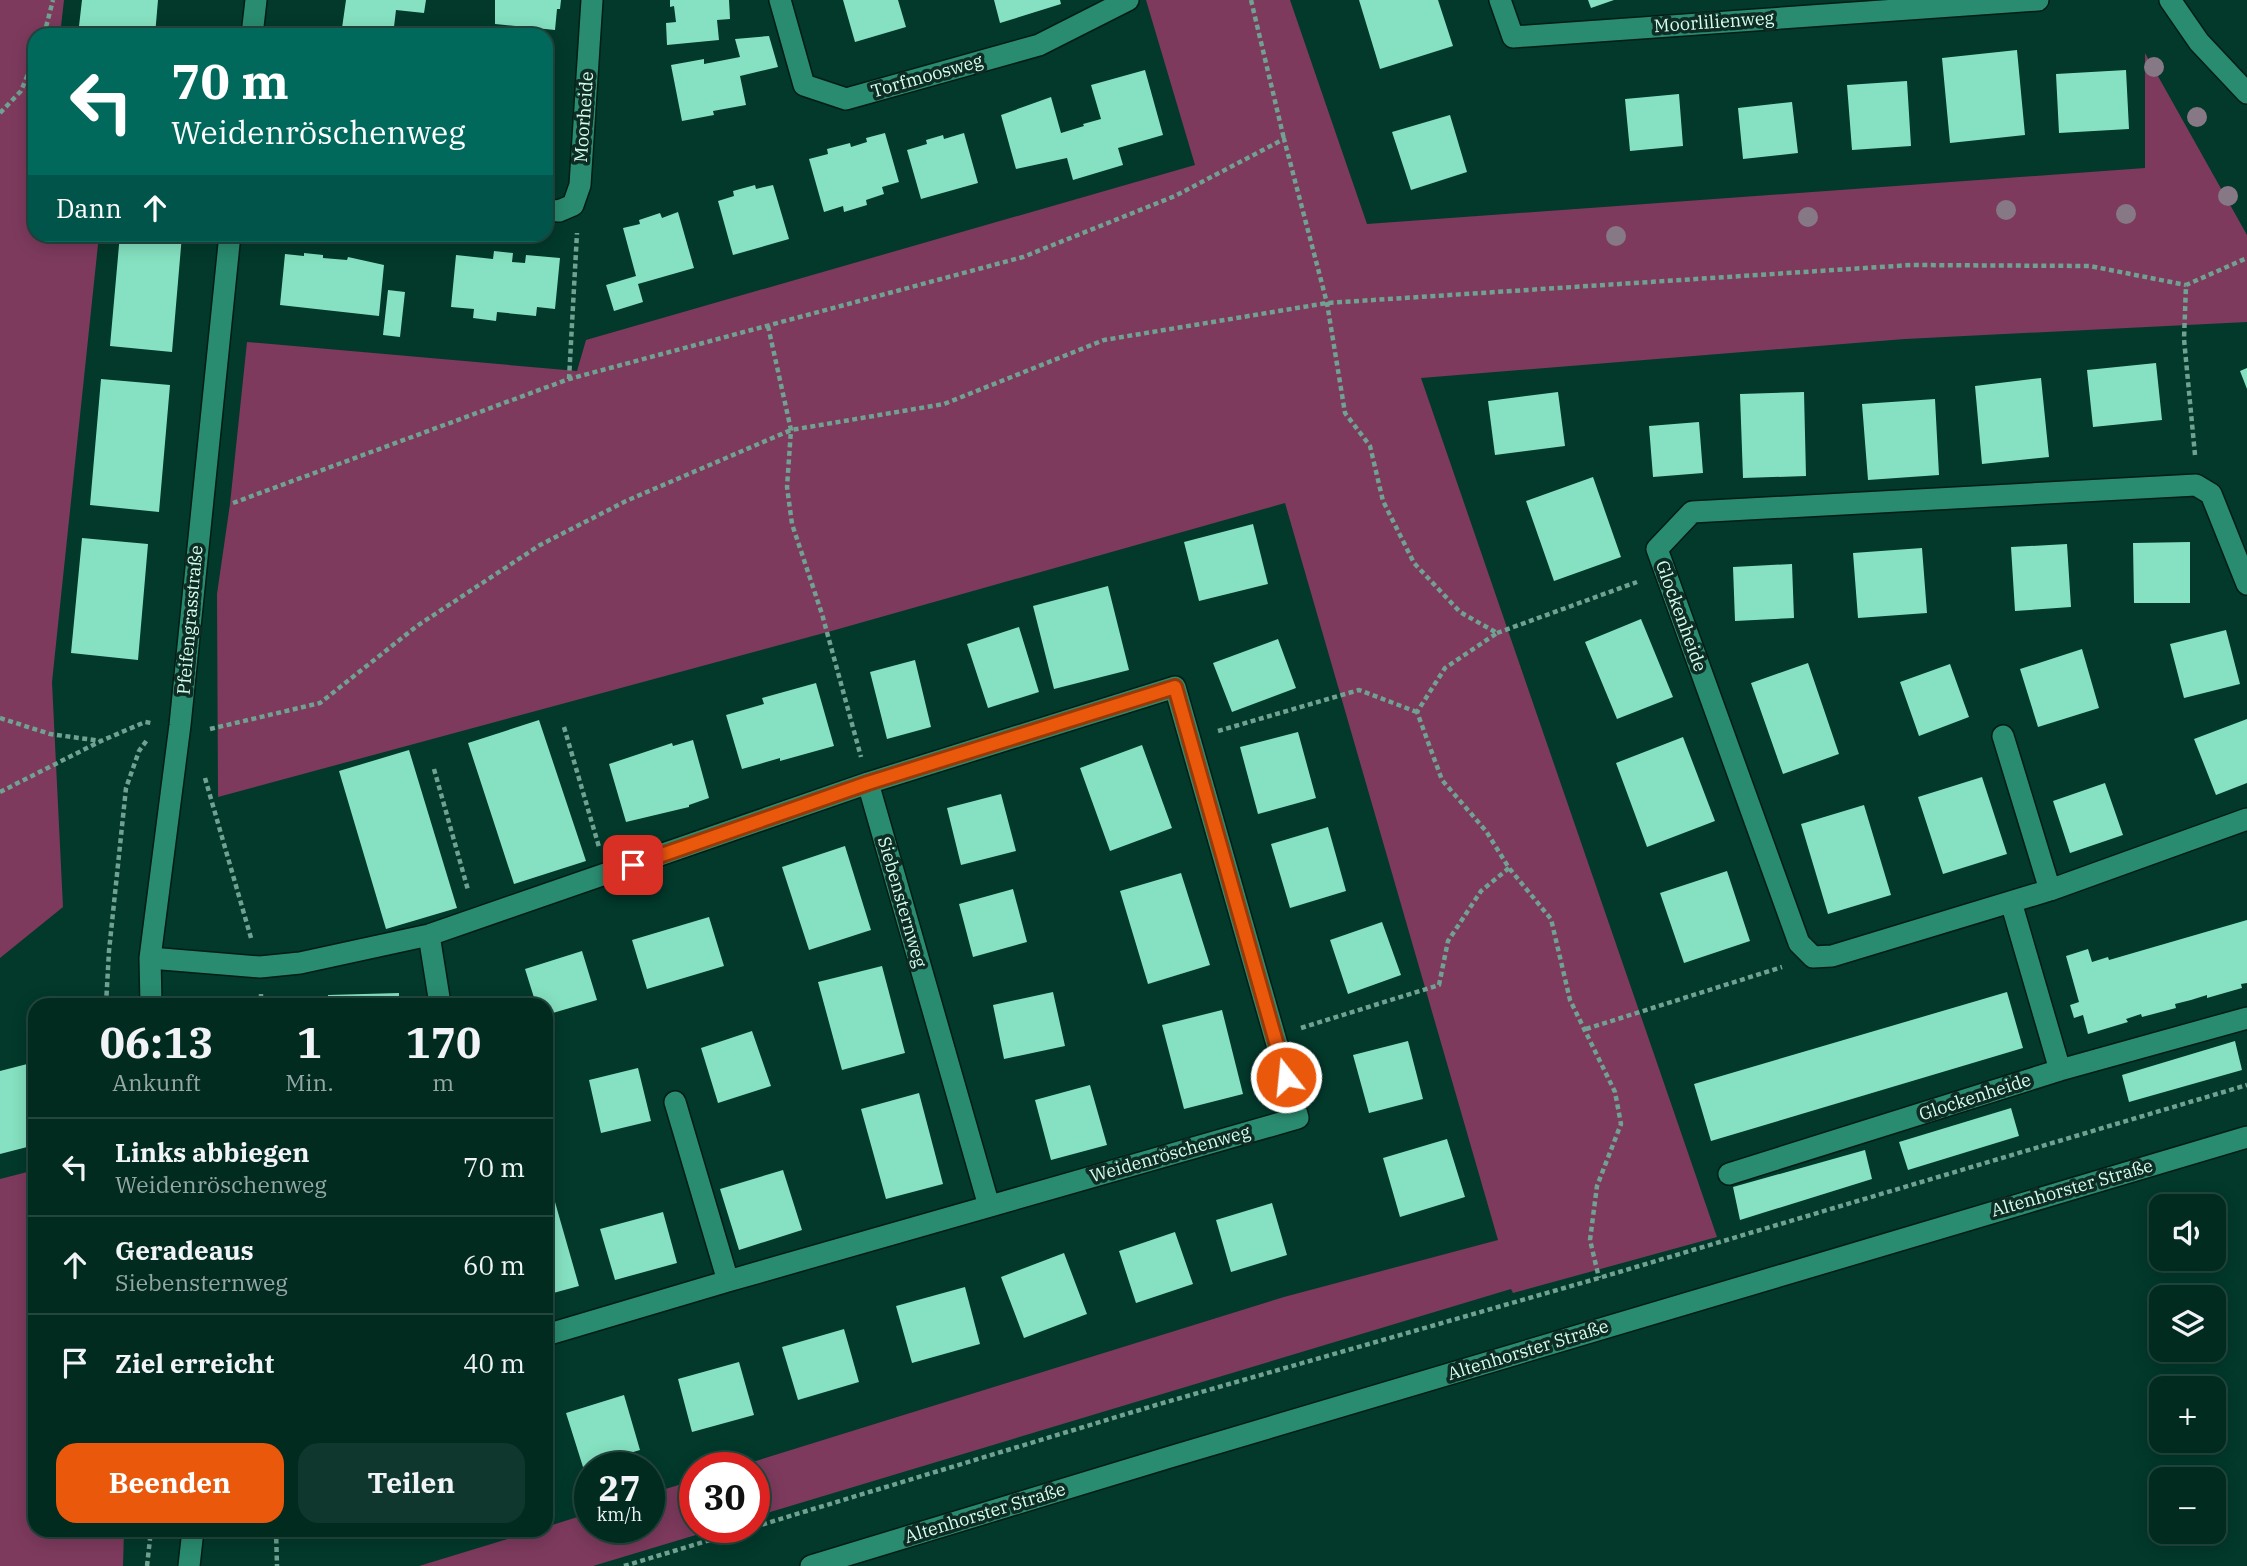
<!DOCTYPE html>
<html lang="de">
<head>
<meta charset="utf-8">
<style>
	:root { --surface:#022b20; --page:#10372d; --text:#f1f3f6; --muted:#96a7a5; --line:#23473e; --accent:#ea580c }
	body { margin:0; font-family:"IBM Plex Serif",serif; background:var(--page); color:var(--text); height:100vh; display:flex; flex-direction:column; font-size:26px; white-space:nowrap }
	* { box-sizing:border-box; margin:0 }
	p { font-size:23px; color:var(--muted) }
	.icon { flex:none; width:38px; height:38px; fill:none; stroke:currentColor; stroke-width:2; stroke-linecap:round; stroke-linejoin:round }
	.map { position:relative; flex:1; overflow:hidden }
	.sheet { position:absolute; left:28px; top:998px; width:525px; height:539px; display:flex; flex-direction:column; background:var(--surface); border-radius:21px; box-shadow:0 4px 18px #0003,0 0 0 2px var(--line) }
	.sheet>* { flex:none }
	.banner { position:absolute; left:28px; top:28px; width:525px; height:214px; border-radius:21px; box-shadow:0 4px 18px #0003,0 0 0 2px var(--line); background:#00695c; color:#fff; overflow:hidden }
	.tools { position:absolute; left:2149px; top:1194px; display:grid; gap:14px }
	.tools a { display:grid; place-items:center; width:77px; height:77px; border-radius:14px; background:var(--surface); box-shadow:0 4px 18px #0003,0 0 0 2px var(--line); font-size:35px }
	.speed { position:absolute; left:574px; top:1452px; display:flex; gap:14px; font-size:35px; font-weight:700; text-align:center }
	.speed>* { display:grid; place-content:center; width:91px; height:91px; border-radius:50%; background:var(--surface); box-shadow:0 4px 18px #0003,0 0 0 2px var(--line); line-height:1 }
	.speed small { font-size:18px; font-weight:400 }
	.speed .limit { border:10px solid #d22; background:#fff; color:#111 }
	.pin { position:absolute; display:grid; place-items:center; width:60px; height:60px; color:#fff; margin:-30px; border-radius:14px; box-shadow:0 4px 10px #0006 }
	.me { position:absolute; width:77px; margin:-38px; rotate:344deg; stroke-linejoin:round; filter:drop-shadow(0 0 5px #0008) }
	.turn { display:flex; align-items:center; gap:24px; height:147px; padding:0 28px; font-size:32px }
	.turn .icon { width:91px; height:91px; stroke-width:2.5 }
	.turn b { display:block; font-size:49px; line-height:60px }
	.then { display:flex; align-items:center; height:66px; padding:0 28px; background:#0003; gap:14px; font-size:26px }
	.eta { display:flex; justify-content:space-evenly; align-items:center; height:119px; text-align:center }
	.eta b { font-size:42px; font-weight:700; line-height:49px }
	.cta { display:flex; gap:14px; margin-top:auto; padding:14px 28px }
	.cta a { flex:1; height:80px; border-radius:21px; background:var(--accent); color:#fff; font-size:28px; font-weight:700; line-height:80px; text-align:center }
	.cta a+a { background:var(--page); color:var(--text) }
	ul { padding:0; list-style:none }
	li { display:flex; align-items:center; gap:21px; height:98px; padding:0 28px; border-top:2px solid var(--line) }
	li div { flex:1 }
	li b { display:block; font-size:26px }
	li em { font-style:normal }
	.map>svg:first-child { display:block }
</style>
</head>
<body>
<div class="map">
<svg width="2247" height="1566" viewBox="0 0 2247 1566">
	<rect width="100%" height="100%" fill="#02392b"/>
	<path fill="#7d3a5d" d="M0,0H64L60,35H35V234L99,235L52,682L63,907L0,958Z
		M1146,0H1290L1367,224L2145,168V53L2247,235V322L1905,339L1421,378L1717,1237L1513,1293L1511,1289L754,1517V1468H733L1284,1297L1498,1240L1285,503L835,630L218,797L217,594L230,504L247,342L577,371L586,340L1195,165Z
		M35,1170V1530H124L123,1566H0V1179Z
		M695,1480V1528H719L593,1566H419L537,1530H546V1527L590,1513V1528H649V1494Z"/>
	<path fill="#85e1c1" d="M82,0H158L155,35H78Z
		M346,0H426L424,13L396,10L393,35H341Z
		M495,0H561L560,9H557L555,30L495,24Z
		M670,0H729L730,19L717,20L719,40L667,45L666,23L676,22L674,6L670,7Z
		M843,0H898L906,27L855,42Z
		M994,0H1060L1061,4L1000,23Z
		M1359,0H1438L1453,46L1380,69Z
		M1588,0H1614L1591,8Z
		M769,36L778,67L740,76L746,105L713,111L714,115L682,121L671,65L704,59V64L740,57L735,39Z
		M2017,50L2025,135L1950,143L1942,58Z
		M1145,70L1163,135L1118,148L1123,165L1073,180L1067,158L1016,169L1001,115L1051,97L1061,133L1084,126L1083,124L1101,119L1091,85Z
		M2126,70L2129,129L2059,133L2056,74Z
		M1907,81L1911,146L1852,150L1847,85Z
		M546,83L555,84L550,150L546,149Z
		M1679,94L1683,146L1630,151L1625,99Z
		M1792,102L1798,153L1743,159L1738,108Z
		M1450,115L1467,172L1411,190L1392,132Z
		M885,133L899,182L882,187L884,194L866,200L867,205L844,212L843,206L824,212L809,159L828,154L827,149L850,143L851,147L867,142L866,138Z
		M964,133L978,183L921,199L907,150L927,144L926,140L943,135L944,139Z
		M755,185L756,189L773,185L789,239L733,255L718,201L734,196L733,191Z
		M678,212L694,268L638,284L643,302L614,311L606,285L636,276L623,228L640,224L639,220L660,213L662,218Z
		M120,234L182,235L172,352L110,346Z
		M494,251L513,253L512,262L525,263L526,255L560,258L555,309L537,307L536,316L497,312L496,321L473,318L474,309L451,307L456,255L493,259Z
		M304,253L323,255V258L347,260L348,257L384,265L379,316L280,305L285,254L304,256Z
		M388,290L405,292L400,337L383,335Z
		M2156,363L2162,420L2093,427L2087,370Z
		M2247,368V389L2240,371Z
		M2041,378L2049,457L1982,464L1975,386Z
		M101,379L170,385L159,512L90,505Z
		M1558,392L1565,446L1495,455L1488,401Z
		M1804,392L1806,476L1743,478L1740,394Z
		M1935,399L1939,475L1868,480L1862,404Z
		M1699,422L1703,473L1653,477L1649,426Z
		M1593,477L1621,557L1554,581L1526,501Z
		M1253,524L1268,584L1199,601L1184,542Z
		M82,538L148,544L138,660L71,653Z
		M2190,542V603H2134L2133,543Z
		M2067,544L2071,607L2015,611L2011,547Z
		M1922,548L1927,613L1858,618L1853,553Z
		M1792,564L1794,618L1735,621L1733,567Z
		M1108,586L1129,670L1054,689L1033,606Z
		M1641,619L1673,697L1617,719L1585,642Z
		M1019,627L1039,692L988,708L967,644Z
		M2226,630L2240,684L2184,698L2170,644Z
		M1278,639L1296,688L1232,712L1213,663Z
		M2082,649L2099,708L2038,727L2020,669Z
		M915,660L931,727L887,739L870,672Z
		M1808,663L1839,754L1783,774L1751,683Z
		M1950,664L1969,717L1919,736L1900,682Z
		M816,683L834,746L780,761V758L742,769L726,715L764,704L762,698Z
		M2247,719V783L2216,795L2194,739Z
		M539,720L586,861L514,884L468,743Z
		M1298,732L1316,798L1258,814L1240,747Z
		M1683,737L1715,821L1647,847L1616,763Z
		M693,740L709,798L689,805V807L626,822L609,764L672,743L673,746Z
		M1142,745L1172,828L1110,851L1080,768Z
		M409,750L457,908L386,929L339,771Z
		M1982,777L2007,854L1943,874L1918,797Z
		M2105,783L2123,835L2070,853L2053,801Z
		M1001,794L1016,851L961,865L947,808Z
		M1864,805L1891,895L1828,914L1801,824Z
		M1328,827L1346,891L1290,908L1271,844Z
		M845,846L871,930L809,950L782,867Z
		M1727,871L1750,941L1684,963L1660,893Z
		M1181,873L1210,965L1148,984L1120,891Z
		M1013,889L1027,942L973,957L959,904Z
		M709,917L724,966L647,989L632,940Z
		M2247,920V983L2241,984L2242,988L2207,998V995L2191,1000L2175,1004L2176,1008L2142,1017L2141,1014L2126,1019L2128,1022L2088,1034L2083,1015L2074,1018L2070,1005L2079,1002L2066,956L2088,949L2092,962L2108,957L2109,960Z
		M1382,922L1401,975L1348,994L1330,940Z
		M582,951L597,1000L546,1015V1004H536L525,969Z
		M882,966L905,1053L842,1070L818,982Z
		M1053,992L1065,1046L1004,1059L993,1005Z
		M2007,992L2023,1048L1711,1141L1694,1084Z
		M399,993V1004H328V995Z
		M1222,1010L1243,1094L1184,1109L1162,1025Z
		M752,1031L771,1086L718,1103L701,1048Z
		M1408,1041L1423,1099L1369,1113L1353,1055Z
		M2235,1041L2242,1070L2129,1102L2122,1075Z
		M35,1062V1145L0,1154V1071Z
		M638,1068L651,1121L601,1133L589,1080Z
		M1090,1085L1107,1145L1051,1160L1035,1100Z
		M919,1093L943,1184L886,1199L861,1109Z
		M2011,1108L2019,1136L1908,1170L1899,1142Z
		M1447,1139L1465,1197L1400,1217L1383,1158Z
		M1865,1150L1872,1179L1740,1220L1733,1187Z
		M783,1170L802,1230L739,1250L720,1189Z
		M555,1202L579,1286L546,1295V1204Z
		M1272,1203L1287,1255L1231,1272L1216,1220Z
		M663,1212L677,1263L615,1280L600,1229Z
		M1175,1232L1193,1284L1136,1303L1119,1251Z
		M1064,1253L1087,1314L1024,1338L1001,1277Z
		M965,1287L980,1344L912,1363L896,1306Z
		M844,1329L859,1382L798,1400L782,1347Z
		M739,1362L754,1415L692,1432L678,1379Z
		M624,1395L640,1450L583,1467L566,1413Z"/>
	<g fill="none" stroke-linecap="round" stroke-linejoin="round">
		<g stroke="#011d15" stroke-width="24">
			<path id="minor" d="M780,0L804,85L846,99L1039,45L1128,0
				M1500,0L1513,37L2038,0
				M2170,0L2199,42L2247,93
				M252,35L256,0
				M546,210L559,211L573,205L580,185L592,0
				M2247,584L2211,494L2196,485L1692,512L1657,549L1799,943L1813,957L1832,956L2050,890L2247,819
				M2003,736L2050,890
				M868,783L989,1206
				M2011,902L2060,1070
				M429,935L440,1004
				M150,958L260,967L300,963L429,935L868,783L1175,687L1298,1118L728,1281L546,1335
				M151,1004L150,958L180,725L230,234
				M675,1102L728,1281
				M1729,1174L2060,1070L2247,1018
				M189,1566L193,1530
				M811,1566L1170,1457L2247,1137"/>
		</g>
		<path stroke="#70a191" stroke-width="4.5" stroke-dasharray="5 3.5" stroke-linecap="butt" d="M1251,0L1284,139
			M44,35L53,0
			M0,113L21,91L35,57
			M768,326L791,430L787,487L792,524L822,614L861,757
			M569,379L577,233
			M2195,455L2184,339L2186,285L2247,258
			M233,503L569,379L1023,257L1175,196L1284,139L1327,303L1345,413L1370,446L1383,501L1414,563L1460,612L1497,633L1445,668L1417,712L1442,780L1486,831L1509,868L1551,919L1570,1000L1615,1092L1621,1124L1597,1186L1590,1240L1599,1278
			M1497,633L1637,582
			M0,718L50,734L101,741
			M564,727L599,847
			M210,729L320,703L417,626L540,545L626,501L791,430L944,404L1104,340L1327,303L1911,265L2090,266L2186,285
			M1218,731L1359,690L1417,712
			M434,769L468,890
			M205,778L251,938
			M0,792L101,741L145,722L151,723
			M261,994V1004
			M106,1004L109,951L126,788L139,751L147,740
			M1301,1028L1439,985L1448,941L1481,891L1509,868
			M1586,1029L1782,967
			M754,1527L1156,1405L1599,1278L2247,1085
			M276,1530L277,1566
			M147,1566L151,1530
			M624,1566L750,1528"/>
		<use href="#minor" stroke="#298b6f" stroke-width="21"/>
	</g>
	<g fill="#877885">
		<circle cx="2154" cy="67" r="10"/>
		<circle cx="2197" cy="117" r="10"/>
		<circle cx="2228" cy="196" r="10"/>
		<circle cx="2006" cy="210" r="10"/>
		<circle cx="2126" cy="214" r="10"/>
		<circle cx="1808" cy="217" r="10"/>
		<circle cx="1616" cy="236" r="10"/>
	</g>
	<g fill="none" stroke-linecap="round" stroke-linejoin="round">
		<g stroke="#983908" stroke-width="18">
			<path id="route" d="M633,865L868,783L1175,687L1286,1077"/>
		</g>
		<use href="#route" stroke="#ea580c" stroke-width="12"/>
	</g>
	<g text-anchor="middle" stroke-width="7" stroke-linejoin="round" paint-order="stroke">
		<g font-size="18" fill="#d3ffee" stroke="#0e2c23">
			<text transform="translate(1714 22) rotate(-4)" y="6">Moorlilienweg</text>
			<text transform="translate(927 76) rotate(-16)" y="6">Torfmoosweg</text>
			<text transform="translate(584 117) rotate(-86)" y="6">Moorheide</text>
			<text transform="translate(1681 616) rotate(70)" y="6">Glockenheide</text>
			<text transform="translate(190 620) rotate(-85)" y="6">Pfeifengrasstraße</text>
			<text transform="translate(902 902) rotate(74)" y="6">Siebensternweg</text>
			<text transform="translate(1975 1097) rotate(-18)" y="6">Glockenheide</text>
			<text transform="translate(1170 1154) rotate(-16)" y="6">Weidenröschenweg</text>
			<text transform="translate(2072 1188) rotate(-16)" y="6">Altenhorster Straße</text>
			<text transform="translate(1528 1350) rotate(-17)" y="6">Altenhorster Straße</text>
			<text transform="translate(985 1513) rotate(-17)" y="6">Altenhorster Straße</text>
		</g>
	</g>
</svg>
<div class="tools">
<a><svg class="icon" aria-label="sound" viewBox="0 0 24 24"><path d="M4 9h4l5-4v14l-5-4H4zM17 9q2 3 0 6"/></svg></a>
<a><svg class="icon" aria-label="layers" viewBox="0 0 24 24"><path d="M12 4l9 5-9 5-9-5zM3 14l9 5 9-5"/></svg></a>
<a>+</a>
<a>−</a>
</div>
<div class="speed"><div>27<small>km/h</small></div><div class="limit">30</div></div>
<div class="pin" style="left:633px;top:865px;background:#d93025"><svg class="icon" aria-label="arrive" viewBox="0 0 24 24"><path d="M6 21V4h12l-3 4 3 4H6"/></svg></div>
<svg class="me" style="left:1286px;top:1077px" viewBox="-20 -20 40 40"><circle r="17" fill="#ea580c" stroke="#fff" stroke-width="3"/><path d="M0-11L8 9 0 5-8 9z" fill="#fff"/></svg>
<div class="banner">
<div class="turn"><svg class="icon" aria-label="left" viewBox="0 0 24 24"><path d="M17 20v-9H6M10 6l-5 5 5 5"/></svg><div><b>70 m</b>Weidenröschenweg</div></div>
<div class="then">Dann<svg class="icon" aria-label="ahead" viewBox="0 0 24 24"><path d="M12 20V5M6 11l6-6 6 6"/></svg></div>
</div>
<section class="sheet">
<div class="eta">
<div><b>06:13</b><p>Ankunft</p></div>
<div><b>1</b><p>Min.</p></div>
<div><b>170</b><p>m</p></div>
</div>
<ul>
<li><svg class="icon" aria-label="left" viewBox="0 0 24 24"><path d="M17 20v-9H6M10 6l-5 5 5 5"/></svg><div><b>Links abbiegen</b><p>Weidenröschenweg</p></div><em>70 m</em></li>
<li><svg class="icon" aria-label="ahead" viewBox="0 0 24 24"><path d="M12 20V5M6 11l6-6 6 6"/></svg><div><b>Geradeaus</b><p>Siebensternweg</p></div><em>60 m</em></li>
<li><svg class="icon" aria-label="arrive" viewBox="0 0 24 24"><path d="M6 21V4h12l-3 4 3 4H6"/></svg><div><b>Ziel erreicht</b></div><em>40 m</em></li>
</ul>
<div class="cta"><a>Beenden</a><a>Teilen</a></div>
</section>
</div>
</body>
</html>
